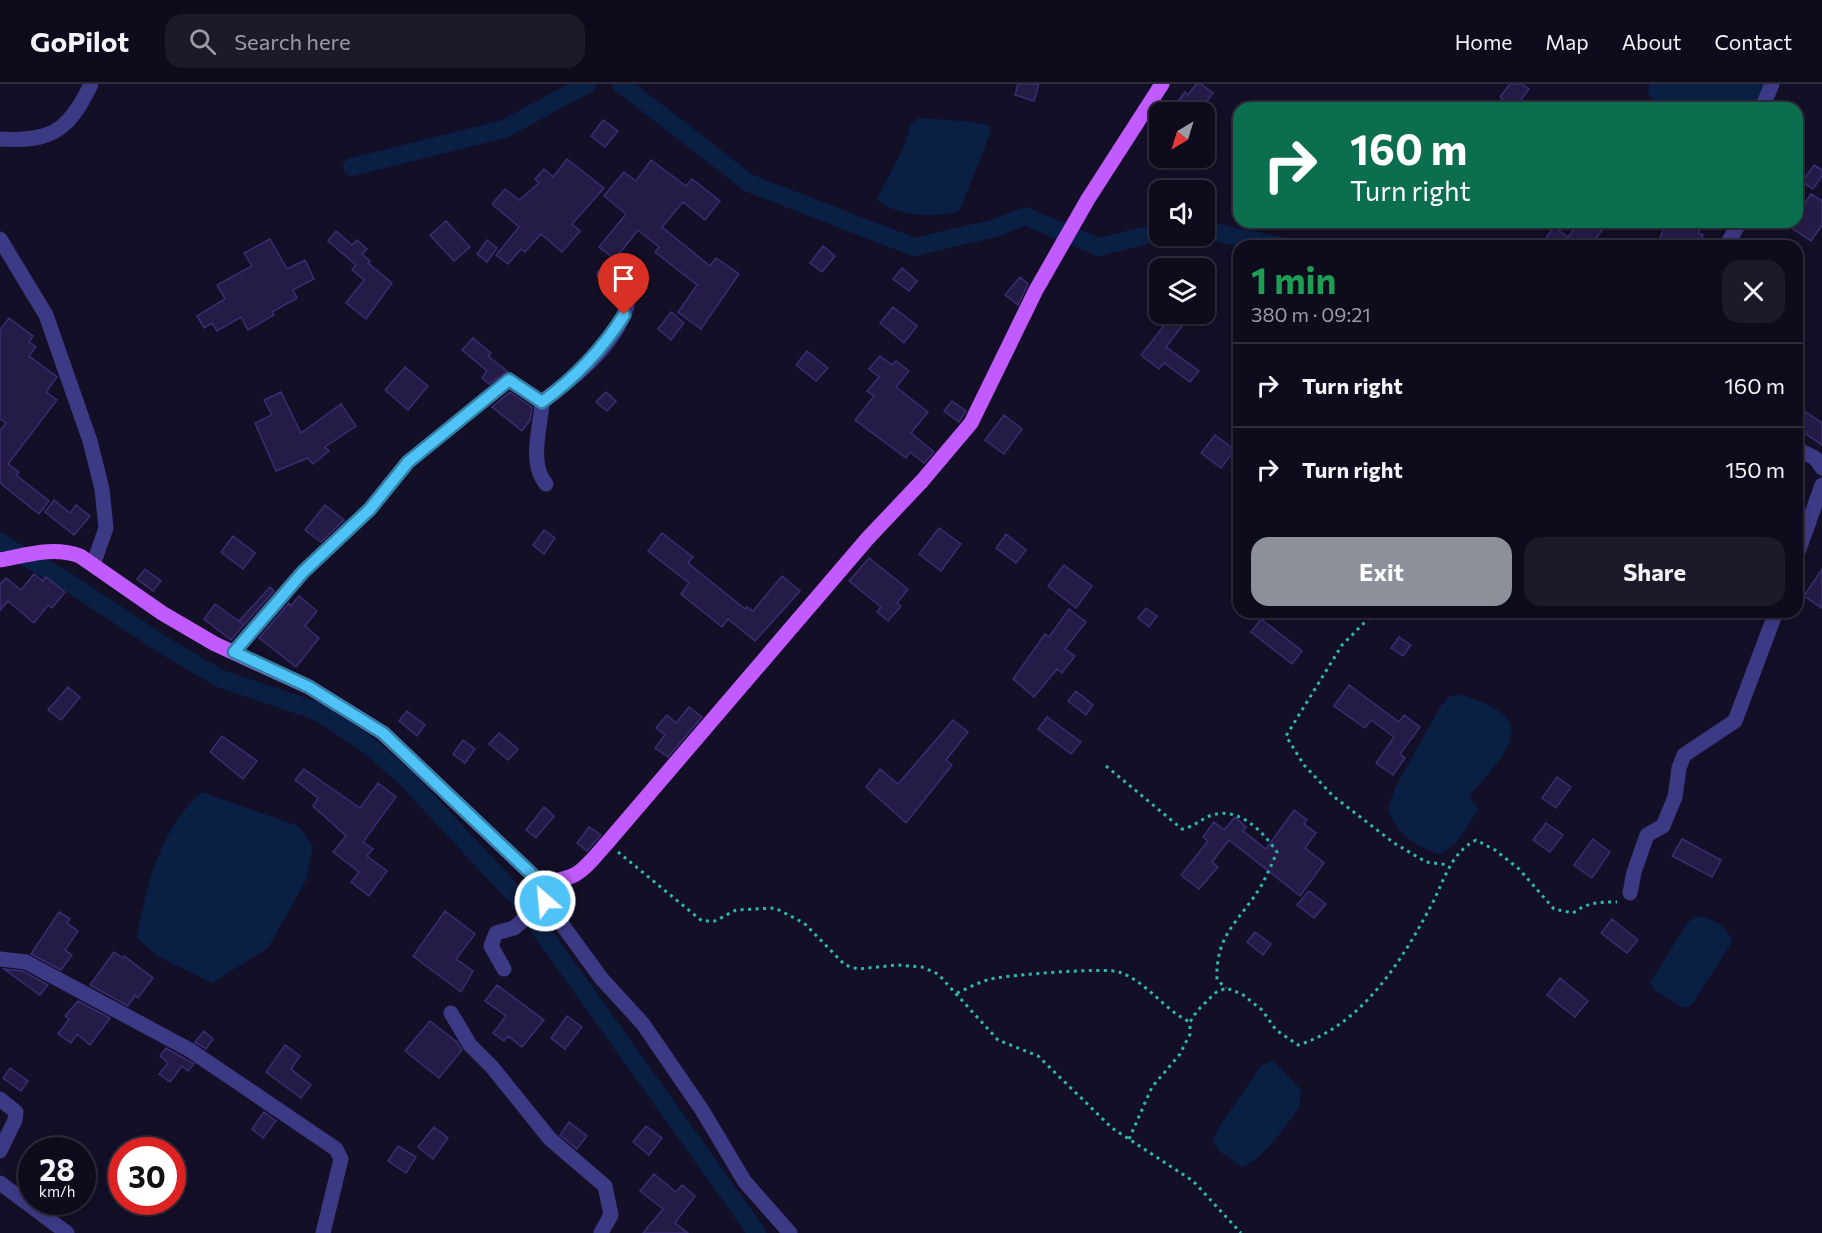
<!DOCTYPE html>
<html lang="en">
<head>
<meta charset="utf-8">
<style>
	:root { --surface:#0e0b1c; --page:#1c1929; --text:#f1f3f6; --muted:#9b9ba3; --line:#2e2b3b; --accent:#8c9099 }
	body { margin:0; font-family:Commissioner,sans-serif; background:var(--page); color:var(--text); height:100vh; display:flex; flex-direction:column; font-size:22px; white-space:nowrap }
	* { box-sizing:border-box; margin:0 }
	p { font-size:20px; color:var(--muted) }
	.icon { flex:none; width:33px; height:33px; fill:none; stroke:currentColor; stroke-width:2; stroke-linecap:round; stroke-linejoin:round }
	.map { position:relative; flex:1; overflow:hidden }
	.side { position:absolute; left:1233px; top:156px; width:570px; height:378px; display:flex; flex-direction:column; background:var(--surface); border-radius:18px; box-shadow:0 3px 9px #0003,0 0 0 2px var(--line) }
	.side>* { flex:none }
	.top-card { position:absolute; left:1233px; top:18px; width:570px; height:126px; border-radius:18px; box-shadow:0 3px 9px #0003,0 0 0 2px var(--line); background:#0b6e4f; color:#fff; overflow:hidden }
	.needle { width:39px; rotate:218deg }
	.fabs { position:absolute; left:1149px; top:18px; display:grid; gap:12px }
	.fabs a { display:grid; place-items:center; width:66px; height:66px; border-radius:12px; background:var(--surface); box-shadow:0 3px 9px #0003,0 0 0 2px var(--line); font-size:30px }
	.speed { position:absolute; left:18px; top:1053px; display:flex; gap:12px; font-size:30px; font-weight:700; text-align:center }
	.speed>* { display:grid; place-content:center; width:78px; height:78px; border-radius:50%; background:var(--surface); box-shadow:0 3px 9px #0003,0 0 0 2px var(--line); line-height:1 }
	.speed small { font-size:15px; font-weight:400 }
	.speed .limit { border:9px solid #d22; background:#fff; color:#111 }
	.pin { position:absolute; display:grid; place-items:center; width:51px; height:51px; color:#fff; margin:-62px -26px; border-radius:50% 50% 50% 0; rotate:-45deg; box-shadow:0 0 6px #0007 }
	.pin .icon { rotate:45deg }
	.me { position:absolute; width:66px; margin:-33px; rotate:333deg; stroke-linejoin:round; filter:drop-shadow(0 0 4px #0008) }
	.turn { display:flex; align-items:center; gap:21px; height:126px; padding:0 18px; font-size:27px }
	.turn .icon { width:78px; height:78px; stroke-width:2.5 }
	.turn b { display:block; font-size:42px; line-height:51px }
	.round { display:grid; place-items:center; flex:none; width:63px; height:63px; border-radius:18px; background:var(--page) }
	.overview { display:flex; align-items:center; justify-content:space-between; height:102px; padding:0 18px }
	h1 { font-size:36px; font-weight:700; line-height:45px; color:#1e9e55 }
	.primary-button { display:flex; gap:12px; margin-top:auto; padding:12px 18px }
	.primary-button a { flex:1; height:69px; border-radius:18px; background:var(--accent); color:#fff; font-size:24px; font-weight:700; line-height:69px; text-align:center }
	.primary-button a+a { background:var(--page); color:var(--text) }
	ul { padding:0; list-style:none }
	li { display:flex; align-items:center; gap:18px; height:84px; padding:0 18px; border-top:2px solid var(--line) }
	li div { flex:1 }
	li b { display:block; font-size:22px }
	li em { font-style:normal }
	header { display:flex; align-items:center; gap:36px; box-sizing:border-box; height:84px; padding:0 30px; background:var(--surface); border-bottom:2px solid var(--line) }
	header strong { font-size:28px }
	nav { display:flex; gap:33px; margin-inline-start:auto; font-size:21px }
	.search { width:420px; height:54px; background:var(--page); display:flex; align-items:center; gap:15px; box-sizing:border-box; padding:0 21px; border-radius:18px; color:var(--muted); font-size:22px }
	.map>svg:first-child { display:block }
</style>
</head>
<body>
<header>
<strong>GoPilot</strong>
<div class="search"><svg class="icon" aria-label="search" viewBox="0 0 24 24"><circle cx="10" cy="10" r="6"/><path d="M15 15l6 6"/></svg>Search here</div>
<nav><a>Home</a><a>Map</a><a>About</a><a>Contact</a></nav>
</header>
<div class="map">
<svg width="1822" height="1149" viewBox="0 0 1822 1149">
	<rect width="100%" height="100%" fill="#130f26"/>
	<path fill="#0a1f44" d="M1649,0H1765L1755,24H1661L1648,10Z
		M918,34C933,35 981,37 989,42L990,50L960,126C940,135 892,132 877,115L906,58L910,41Z
		M1462,611C1543,635 1509,665 1471,710L1470,716L1479,725L1455,760L1440,770C1417,764 1395,748 1388,725L1395,704L1440,623L1450,612Z
		M202,708L298,742L313,762L306,796L268,864L212,899L159,873L137,854C146,802 160,744 202,708Z
		M1696,832C1710,833 1728,842 1732,858L1691,922L1683,924L1656,907L1650,899L1687,839Z
		M1273,977L1301,1006C1300,1012 1300,1020 1298,1025C1290,1038 1257,1081 1242,1083L1219,1067L1213,1057L1219,1043L1262,981Z"/>
	<g fill="none" stroke-linecap="round" stroke-linejoin="round">
		<path stroke="#0a1f44" stroke-width="18" d="M621,0L749,99L914,163L996,144L1025,132L1098,163L1160,148
			M352,83L504,45L587,0
			M1204,146L1280,162
			M0,457L9,464L65,496L168,564L219,594L319,628L367,660L406,694L517,813L757,1149"/>
	</g>
	<path fill="#241b47" stroke="#3b2d73" stroke-width="1.5" d="M1018,0H1039L1034,17L1015,11Z
		M1196,0H1201L1213,9L1199,28H1170L1185,8L1188,11Z
		M1510,0H1522L1529,5L1515,24L1500,13Z
		M603,36L618,47L605,63L591,52Z
		M567,75L604,104L572,140L580,147L562,168L541,150L525,168L521,165L508,180L496,171L519,143L492,120L505,105L519,116L539,99L535,95L544,85L553,93Z
		M651,76L686,102L692,95L720,117L705,136L683,118L662,143L710,182L716,174L739,190L701,245L678,228L697,201L655,168L659,163L638,146L615,175L599,163L626,130L604,112L624,88L636,97Z
		M1814,81L1822,86V92L1813,105L1802,98Z
		M1811,110L1822,117V141L1811,157L1793,145L1804,129L1800,126Z
		M446,137L470,163L454,177L430,151Z
		M1580,138H1593L1603,145L1590,162H1540L1554,143L1568,153Z
		M1666,138H1704L1698,149L1703,151L1699,162H1657Z
		M336,147L352,161L357,156L367,165L362,170L370,177L368,179L392,199L366,235L346,219L364,196L352,186L356,181L328,157Z
		M270,155L287,185L305,176L314,195L293,206L297,214L272,228L274,231L248,246L241,233L217,247L212,239L204,244L197,232L225,215L217,201L252,182L244,169Z
		M487,156L497,164L487,178L477,170Z
		M823,162L835,172L822,188L810,179Z
		M902,184L917,197L909,207L893,195Z
		M1020,193L1028,200L1018,221L1005,211Z
		M893,223L917,242L904,259L880,239Z
		M671,228L684,239L671,256L658,245Z
		M1173,230H1191L1166,263L1199,287L1190,298L1164,279L1159,285L1141,271Z
		M9,234L33,252L29,258L36,263L29,272L57,293L46,308L57,316L8,380L19,388L16,391L49,417L39,430L0,399V347L6,339L0,335V246Z
		M473,254L491,269L488,272L507,287L489,300L482,294L487,287L462,266Z
		M807,267L828,284L816,297L796,281Z
		M880,272L892,281L896,277L909,287L896,303L928,328L911,349L934,368L924,379L910,368L906,374L855,336L874,312L867,307L879,293L869,285Z
		M405,283L428,302L408,326L385,306Z
		M281,308L301,349L341,320L356,342L325,363L329,367L313,380L308,374L276,387L255,339L272,331L264,316Z
		M510,308L532,323L530,336L522,347L492,323Z
		M606,308L616,317L607,327L596,318Z
		M952,317L966,327L959,338L944,327Z
		M1806,328L1822,339V361L1797,344Z
		M1004,331L1022,345L1004,370L985,356Z
		M1215,351L1235,366L1221,384L1201,369Z
		M54,416L70,429L76,421L90,432L74,451L45,428Z
		M325,421L344,436L321,458L305,446Z
		M939,444L961,460L941,487L919,470Z
		M544,446L555,454L544,470L533,461Z
		M662,449L693,473L688,479L745,525L747,523L753,527L782,492L800,507L755,557L728,535L722,543L681,510L689,499L648,467Z
		M1006,450L1026,466L1016,479L996,464Z
		M233,452L255,469L243,485L221,468Z
		M869,474L908,505L897,519L901,522L888,537L877,528L881,523L849,497Z
		M1064,481L1092,502L1076,524L1048,502Z
		M145,485L161,497L153,507L137,495Z
		M1822,485V524L1804,512Z
		M34,490L43,497L46,493L65,508L52,524L48,521L34,539L8,517L0,526V500L6,494L21,506Z
		M270,503L274,507L244,541L239,537Z
		M299,512L317,527L305,542L319,554L296,583L259,554L289,519L291,522Z
		M215,520L244,541L231,556L204,535Z
		M1146,524L1157,532L1149,543L1138,534Z
		M1069,525L1086,538L1065,565L1075,572L1062,589L1057,585L1034,613L1013,595L1045,550L1049,553Z
		M1261,535L1302,567L1292,580L1251,548Z
		M1399,553L1411,561L1403,572L1391,564Z
		M1349,601L1399,638L1404,631L1420,643L1400,670L1405,674L1393,691L1376,679L1394,653L1371,636L1365,644L1334,622Z
		M68,603L80,613L61,636L48,626Z
		M1076,607L1093,621L1086,631L1068,617Z
		M689,623L702,633L668,673L655,664L665,651L656,644L667,631L676,639Z
		M407,627L425,641L417,652L399,637Z
		M1047,633L1081,658L1071,670L1038,645Z
		M953,636L968,648L946,676L952,681L906,739L866,703L880,685L898,700Z
		M499,649L518,665L508,676L489,660Z
		M222,652L257,677L243,695L210,668Z
		M463,656L475,665L465,679L453,670Z
		M304,685L360,724L378,699L396,713L363,758L373,765L367,772L387,787L369,812L351,798L359,788L333,768L346,752L313,722L318,714L295,696Z
		M1557,693L1571,703L1556,724L1542,714Z
		M544,723L554,732L536,754L526,746Z
		M1294,726L1307,736L1304,740L1316,749L1305,764L1324,779L1300,812L1229,756L1212,778L1218,783L1199,805L1181,791L1208,757L1203,753L1214,738L1224,746L1235,733L1246,743L1243,747L1266,765Z
		M1546,739L1563,751L1550,768L1533,756Z
		M589,743L601,751L587,767L577,759Z
		M1593,755L1610,768L1592,794L1574,781Z
		M1682,755L1721,776L1712,793L1672,772Z
		M1309,807L1326,820L1314,834L1297,821Z
		M445,827L475,850L456,875L473,887L461,908L413,872Z
		M59,828L70,835L67,839L78,847L65,866L72,871L61,886L31,870Z
		M1612,835L1638,856L1627,869L1601,849Z
		M1255,848L1271,860L1263,871L1247,858Z
		M114,868L123,874L124,872L153,894L138,914L135,911L128,922L90,901Z
		M4,885L23,887L48,901L40,911Z
		M1560,894L1588,917L1575,933L1547,911Z
		M497,901L544,936L522,963L508,952L504,957L493,949L506,932L485,917Z
		M78,917L110,934L90,961L77,950L71,959L58,950L69,935L65,932Z
		M567,932L582,943L565,965L551,954Z
		M430,937L457,958L462,966L439,994L405,967Z
		M204,947L213,955L206,965L195,958Z
		M285,961L300,972L291,985L311,1001L301,1014L266,988Z
		M166,964L194,980L188,987L182,982L170,998L159,990L168,979L160,972Z
		M10,984L28,997L21,1007L3,994Z
		M264,1028L276,1037L263,1054L252,1045Z
		M569,1038L587,1052L577,1065L560,1051Z
		M646,1042L662,1054L649,1071L633,1058Z
		M434,1043L448,1054L433,1075L418,1063Z
		M398,1062L416,1073L406,1089L388,1077Z
		M654,1090L676,1108L682,1101L695,1112L675,1139L688,1149H643L663,1125L640,1107Z"/>
	<g fill="none" stroke-linecap="round" stroke-linejoin="round">
		<path stroke="#2fb8b0" stroke-width="3" stroke-dasharray="3 4.5" stroke-linecap="butt" d="M1375,528L1342,561L1286,652L1304,681L1333,712L1394,759L1426,778L1449,781
			M1106,682L1182,745C1195,743 1204,732 1216,730C1242,725 1264,749 1277,768C1272,780 1267,791 1261,802C1240,837 1215,850 1217,896L1226,904
			M618,768L702,837H715L736,826L775,824L804,839L845,881L858,885L897,881L922,883L938,890L998,956L1038,972L1112,1044L1193,1097L1241,1149
			M957,909C968,904 979,898 991,895C1007,891 1107,883 1119,888C1146,897 1164,926 1190,938
			M1129,1055L1152,1003L1180,970L1190,950V938L1197,927L1215,909L1226,904L1242,910L1262,926L1276,946L1298,961C1363,941 1403,875 1433,818C1445,794 1451,769 1476,756L1495,766L1519,785L1554,825L1573,829C1588,818 1599,818 1617,818"/>
		<path stroke="#3d3a85" stroke-width="15" d="M1762,24L1772,0
			M0,55C51,58 69,47 91,0
			M0,155L46,231L90,357L102,405L106,444L93,481
			M1726,162L1740,138
			M542,318C541,343 528,379 546,400
			M1797,365L1815,374L1822,384
			M1797,471L1822,401
			M234,568L303,488L370,425L408,378L509,296L542,318C574,294 615,262 627,222L604,191
			M540,798L545,817L601,894L643,940L702,1026L745,1098L790,1149
			M1630,809L1634,788L1647,751L1663,742L1675,713L1679,684L1684,671L1735,637L1776,528
			M0,875L26,878L190,966L336,1065L341,1075L323,1149
			M504,885L491,862L496,849L514,844L545,817
			M451,929L470,961L492,983L550,1055L605,1102L611,1131L601,1149
			M0,1015L16,1028L15,1036L0,1067
			M0,1099L67,1149"/>
		<path stroke="#c25bff" stroke-width="15" d="M0,476C27,471 53,462 80,472L162,529L215,560L309,603L383,649L540,798C579,796 582,787 607,759L868,454L922,397L971,339L1036,206L1088,115L1162,0"/>
	</g>
	<g fill="none" stroke-linecap="round" stroke-linejoin="round">
		<g stroke="#337fa1" stroke-width="15">
			<path id="route" d="M545,817L540,798L383,649L309,603L234,568L303,488L370,425L408,378L509,296L542,318C576,293 602,266 624,231"/>
		</g>
		<use href="#route" stroke="#4fc3f7" stroke-width="10"/>
	</g>
</svg>
<div class="fabs">
<a><svg class="needle" viewBox="-14 -14 28 28"><path d="M0-13l5 13h-10z" fill="#e53935"/><path d="M0 13l5-13h-10z" fill="#9b9ba3"/></svg></a>
<a><svg class="icon" aria-label="sound" viewBox="0 0 24 24"><path d="M4 9h4l5-4v14l-5-4H4zM17 9q2 3 0 6"/></svg></a>
<a><svg class="icon" aria-label="layers" viewBox="0 0 24 24"><path d="M12 4l9 5-9 5-9-5zM3 14l9 5 9-5"/></svg></a>
</div>
<div class="speed"><div>28<small>km/h</small></div><div class="limit">30</div></div>
<div class="pin" style="left:624px;top:231px;background:#d93025"><svg class="icon" aria-label="arrive" viewBox="0 0 24 24"><path d="M6 21V4h12l-3 4 3 4H6"/></svg></div>
<svg class="me" style="left:545px;top:817px" viewBox="-20 -20 40 40"><circle r="17" fill="#4fc3f7" stroke="#fff" stroke-width="3"/><path d="M0-11L8 9 0 5-8 9z" fill="#fff"/></svg>
<div class="top-card">
<div class="turn"><svg class="icon" aria-label="right" viewBox="0 0 24 24"><path d="M7 20v-9h11M14 6l5 5-5 5"/></svg><div><b>160 m</b>Turn right</div></div>
</div>
<section class="side">
<div class="overview"><div><h1>1 min</h1><p>380 m · 09:21</p></div><a class="round"><svg class="icon" aria-label="close" viewBox="0 0 24 24"><path d="M6 6l12 12M18 6L6 18"/></svg></a></div>
<ul>
<li><svg class="icon" aria-label="right" viewBox="0 0 24 24"><path d="M7 20v-9h11M14 6l5 5-5 5"/></svg><div><b>Turn right</b></div><em>160 m</em></li>
<li><svg class="icon" aria-label="right" viewBox="0 0 24 24"><path d="M7 20v-9h11M14 6l5 5-5 5"/></svg><div><b>Turn right</b></div><em>150 m</em></li>
</ul>
<div class="primary-button"><a>Exit</a><a>Share</a></div>
</section>
</div>
</body>
</html>
